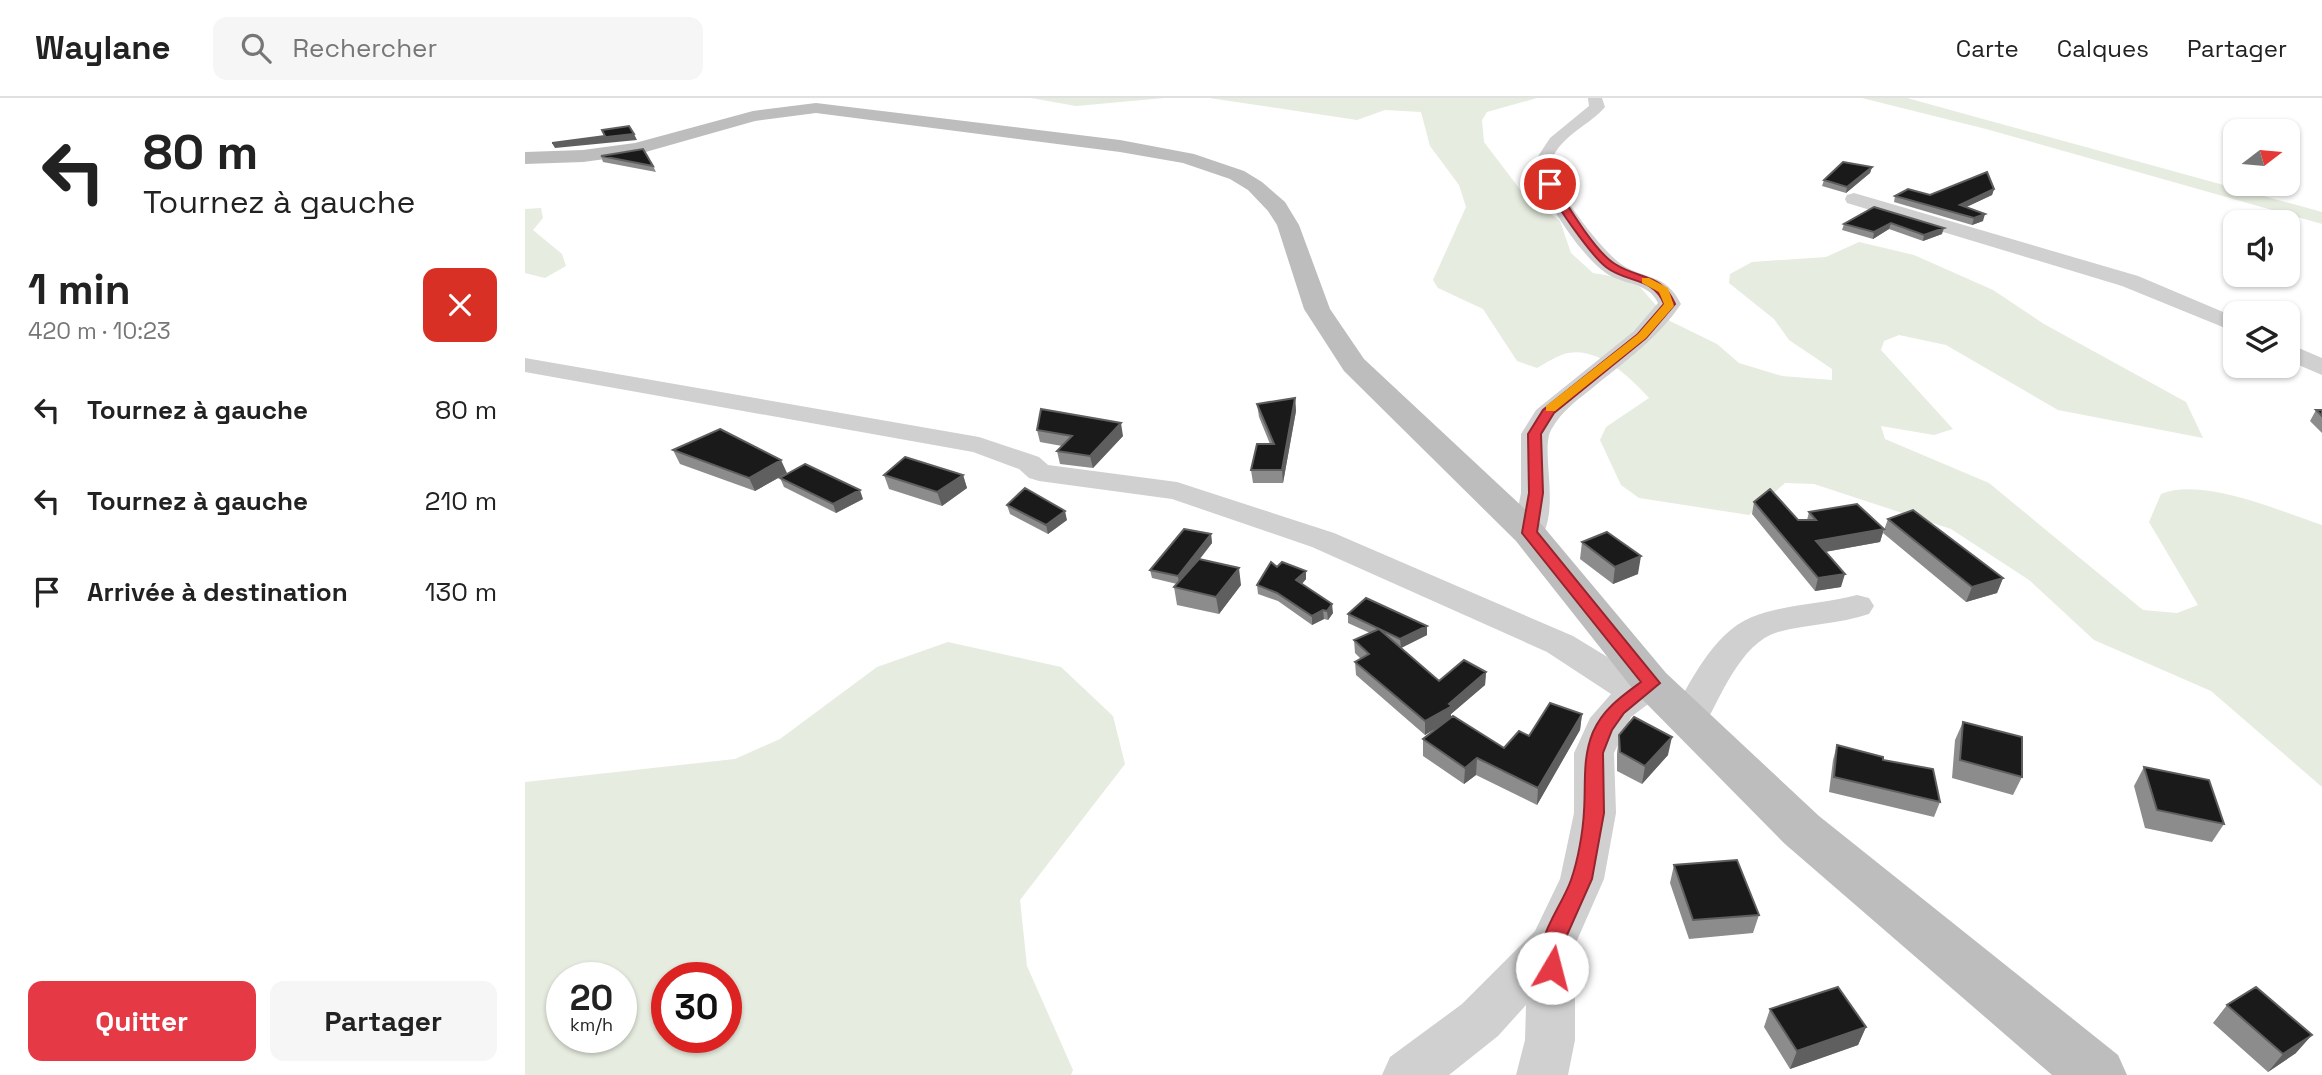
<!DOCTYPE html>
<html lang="fr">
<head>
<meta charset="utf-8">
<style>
	:root { --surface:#fff; --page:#f6f6f6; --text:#222; --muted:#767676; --line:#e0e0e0; --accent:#e63946 }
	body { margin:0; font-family:"Space Grotesk",sans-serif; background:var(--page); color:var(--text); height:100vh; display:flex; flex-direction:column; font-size:26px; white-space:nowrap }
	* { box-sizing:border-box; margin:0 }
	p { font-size:23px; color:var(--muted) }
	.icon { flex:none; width:38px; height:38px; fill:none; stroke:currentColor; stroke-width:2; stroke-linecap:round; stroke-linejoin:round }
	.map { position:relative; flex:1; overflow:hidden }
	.drawer { display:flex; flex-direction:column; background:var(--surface); width:525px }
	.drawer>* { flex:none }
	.hud { background:#fff; color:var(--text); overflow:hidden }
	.needle { width:46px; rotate:74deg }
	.tools { position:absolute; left:1698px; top:21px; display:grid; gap:14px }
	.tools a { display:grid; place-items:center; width:77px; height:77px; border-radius:14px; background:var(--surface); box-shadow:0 2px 5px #0004; font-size:35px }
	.speed { position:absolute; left:21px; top:864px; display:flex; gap:14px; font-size:35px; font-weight:700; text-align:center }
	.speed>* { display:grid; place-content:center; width:91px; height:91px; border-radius:50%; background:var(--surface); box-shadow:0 2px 5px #0004; line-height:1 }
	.speed small { font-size:18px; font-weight:400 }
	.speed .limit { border:10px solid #d22; background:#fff; color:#111 }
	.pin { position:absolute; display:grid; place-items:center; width:60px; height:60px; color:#fff; margin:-30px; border:4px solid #fff; border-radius:50%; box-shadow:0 2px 7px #0007 }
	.me { position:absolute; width:77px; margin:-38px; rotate:8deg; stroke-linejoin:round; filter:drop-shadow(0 0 5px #0008) }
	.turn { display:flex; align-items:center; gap:24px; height:147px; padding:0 28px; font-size:32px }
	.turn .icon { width:91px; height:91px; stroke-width:2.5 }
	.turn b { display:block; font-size:49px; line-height:60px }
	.round { display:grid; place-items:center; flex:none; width:74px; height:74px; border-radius:14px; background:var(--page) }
	.head { display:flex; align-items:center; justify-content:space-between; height:119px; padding:0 28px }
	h1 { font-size:42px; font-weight:700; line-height:52px }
	.primary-button { display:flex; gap:14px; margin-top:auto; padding:14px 28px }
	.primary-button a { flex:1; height:80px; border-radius:14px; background:var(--accent); color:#fff; font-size:28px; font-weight:700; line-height:80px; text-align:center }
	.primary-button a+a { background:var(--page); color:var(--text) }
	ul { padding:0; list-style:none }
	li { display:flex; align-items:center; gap:21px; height:91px; padding:0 28px }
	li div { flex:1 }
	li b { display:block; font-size:26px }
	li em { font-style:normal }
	header { display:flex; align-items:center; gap:42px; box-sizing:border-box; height:98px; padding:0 35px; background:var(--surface); border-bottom:2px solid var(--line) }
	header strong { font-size:33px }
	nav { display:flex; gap:38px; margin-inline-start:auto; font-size:24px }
	.search { width:490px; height:63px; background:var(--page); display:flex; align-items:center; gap:18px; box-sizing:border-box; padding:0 24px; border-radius:14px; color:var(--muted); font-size:26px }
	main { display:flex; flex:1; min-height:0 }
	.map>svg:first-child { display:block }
</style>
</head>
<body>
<header>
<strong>Waylane</strong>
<div class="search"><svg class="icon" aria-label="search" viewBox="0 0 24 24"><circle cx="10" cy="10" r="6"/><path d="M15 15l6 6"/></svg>Rechercher</div>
<nav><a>Carte</a><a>Calques</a><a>Partager</a></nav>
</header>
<main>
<section class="drawer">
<div class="hud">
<div class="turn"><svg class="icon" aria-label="left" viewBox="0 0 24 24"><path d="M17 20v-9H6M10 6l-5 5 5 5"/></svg><div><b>80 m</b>Tournez à gauche</div></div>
</div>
<div class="head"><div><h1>1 min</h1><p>420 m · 10:23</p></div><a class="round" style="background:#d93025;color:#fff"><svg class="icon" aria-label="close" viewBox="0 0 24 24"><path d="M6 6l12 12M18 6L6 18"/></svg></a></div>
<ul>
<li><svg class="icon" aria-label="left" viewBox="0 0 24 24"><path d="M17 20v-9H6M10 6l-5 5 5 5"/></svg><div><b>Tournez à gauche</b></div><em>80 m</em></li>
<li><svg class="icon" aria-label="left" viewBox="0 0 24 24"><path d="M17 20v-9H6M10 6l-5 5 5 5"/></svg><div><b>Tournez à gauche</b></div><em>210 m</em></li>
<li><svg class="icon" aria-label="arrive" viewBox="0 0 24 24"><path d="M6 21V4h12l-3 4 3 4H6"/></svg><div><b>Arrivée à destination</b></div><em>130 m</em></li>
</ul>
<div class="primary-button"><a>Quitter</a><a>Partager</a></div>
</section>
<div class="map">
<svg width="1797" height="977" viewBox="0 0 1797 977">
	<rect width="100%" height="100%" fill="#fff"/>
	<path fill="#e6ecdf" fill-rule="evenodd" d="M506,0H640L551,8Z
		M684,0H1012L962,14L957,22L959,44L997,94L1035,123L1046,155L1068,175L1091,179L1115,189L1145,223L1192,246L1214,265L1257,278L1307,282V271L1264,242L1249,221L1204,185L1205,176L1227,164L1301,159L1334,144L1389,157L1468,192L1519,226L1661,304L1678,340L1533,312L1421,247L1374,237L1359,243L1356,252L1428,331L1409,337L1356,328L1360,341L1464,385L1618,512L1652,515L1673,507L1624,424L1636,396C1678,379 1754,413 1797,427V689L1686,593L1569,542L1504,482L1426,431L1289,386L1260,385L1224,417L1114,400L1096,387L1075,342L1081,329L1124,300C1106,280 1074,249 1043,255C1033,257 1021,265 1012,270L992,263L958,211L913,190L908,182L941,109L934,87L905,48L896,14L860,12L832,22Z
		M1337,0H1382L1797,114V126L1461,31Z
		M16,110L18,120L8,132L37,156L41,168L20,180L0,175V111Z
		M423,544L536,569L588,618L600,666L495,802L502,868L548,972L546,977H0V684L210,661L255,641L352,569ZM96,880V940H37V880ZM201,880V940H142V880Z"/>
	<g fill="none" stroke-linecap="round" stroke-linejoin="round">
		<path fill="#d0d0d0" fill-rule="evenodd" d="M1063,0H1077L1080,9C1065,27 1035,38 1027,62C1020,82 1079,155 1096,166C1121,183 1140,174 1156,206C1134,239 1102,262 1071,287C1054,301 1037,312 1026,332C1015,353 1036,411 1015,442L1004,444L993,442L988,435L996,395V336L1011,312L1109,233L1133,205C1124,185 1101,187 1084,177C1057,161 1015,96 1008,66L1025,40L1064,8Z
			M1329,95L1613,178L1710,219V234L1597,188L1322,105L1320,101L1322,97Z
			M1762,245L1797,260V277L1762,262Z
			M0,260L454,339L514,359L523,367L652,384L809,435L1048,538L1112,577L1126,572L1139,576L1144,585L1139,594L1106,619L1089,655L1091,715L1079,781L1050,847V942L1043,977H991L1000,942L1001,907L973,938L924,977H857L865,959L937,906L1010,833L1035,781L1049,715V655L1065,620L1086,596L1022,554L787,449L647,401L514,383L504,380L494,371L448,354L0,274Z
			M1332,497L1344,500L1349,508L1344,516C1314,526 1283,526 1253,534C1215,545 1195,601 1177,632L1163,636L1149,632L1144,622C1164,587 1187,535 1227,519C1259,506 1298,506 1332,497Z"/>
		<path fill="#bdbdbd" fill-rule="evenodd" d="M291,5L595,42L669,56L719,73L737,84L760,104L774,127L805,211L839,261L1017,427L1141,575L1294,718L1593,957L1602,977H1527L1260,746L1111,595L991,443L819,273L779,211L752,127L743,113L723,92L705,81L658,65L595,54L291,15L230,23L110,57L58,64L0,66V54L58,52L110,45L228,13Z"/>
	</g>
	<path fill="#8c8c8c" d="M76,58L128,68L131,74L78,64Z
		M1347,69L1345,75L1321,95L1297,88L1299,82Z
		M1469,91L1467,97L1441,109L1458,123L1447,127L1369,104L1370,98L1405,97Z
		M1349,109L1417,136L1398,143L1364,131L1348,141L1317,132L1319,126Z
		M770,300L771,313L758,385H728L726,372L745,346L734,319L732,306Z
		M1791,312H1797V335L1785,323Z
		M512,332L598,338L568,370L535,366L532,353L537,348L515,344Z
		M148,352L262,375L230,393L155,366Z
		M359,377H438L442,390L417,408L364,391Z
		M255,380L338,401L311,415L259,389Z
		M1229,404L1273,422H1282L1284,414L1359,431L1355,444L1300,454L1316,489L1290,493L1227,416Z
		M482,407L542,422L523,436L485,416Z
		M1363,421L1478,480L1472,495L1441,504L1358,435Z
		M686,436L687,445L675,461L716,487L694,516L652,507L649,489L652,486L627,480L625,472Z
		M1057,444L1113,476L1088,486L1055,461Z
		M752,469L781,473V481L777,486L808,515L803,522L799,521L787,527L753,503L733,496L732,487Z
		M823,516L902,537L876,550L914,583L961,574L960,587L926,616V619L979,650L1057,616L1055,632L1012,707L951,677L939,686L898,658V641L916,627L900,637L831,577L830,564L836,561L830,555L829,542L845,535L823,525Z
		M1438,624L1497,679L1488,697L1427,680L1430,642Z
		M1094,637L1143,657L1117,686L1092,673V656Z
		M1312,647L1415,704L1409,719L1304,694L1308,662Z
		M1619,669L1699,726L1687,744L1620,730L1609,688Z
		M1149,767L1234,817L1228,835L1164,841L1145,785Z
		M1702,907L1771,955L1743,974L1688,925Z
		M1245,911L1341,929L1333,947L1265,971L1239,929Z"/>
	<path fill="#5f5f5f" d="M109,36L112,42L30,50L27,45Z
		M1347,69L1345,75L1321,95L1322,89Z
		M1469,91L1467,97L1433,113L1435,107Z
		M1460,116L1458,123L1447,127L1449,120Z
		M1366,125L1364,131L1348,141L1349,134Z
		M1419,130L1417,136L1398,143L1399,137Z
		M770,300L771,313L758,385L757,372Z
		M596,325L598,338L568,370L565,358Z
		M256,362L262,375L230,393L224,380Z
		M438,377L442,390L417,408L412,394Z
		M335,392L338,401L311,415L308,406Z
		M540,413L542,422L523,436L521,427Z
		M1359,431L1355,444L1288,456L1291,443Z
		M686,436L687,445L654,487L653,478Z
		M1116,458L1113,476L1088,486L1090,469Z
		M714,470L716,487L694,516L691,499Z
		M781,473V481L772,491L771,482Z
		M1320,476L1316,489L1290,493L1293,480Z
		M1478,480L1472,495L1441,504L1447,489Z
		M807,506L808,515L803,522L802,513Z
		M798,512L799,521L787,527V518Z
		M902,528V537L876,550L875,541Z
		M961,574L960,587L926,616V621L900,637V623L924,606Z
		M1057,616L1055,632L1012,707L1013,690Z
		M1147,639L1143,657L1117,686L1120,668Z
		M952,660L951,677L939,686L940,670Z
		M1341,929L1333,947L1265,971L1272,953Z
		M1787,937L1771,955L1743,974L1758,956Z"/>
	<path fill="#1a1a1a" stroke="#5f5f5f" stroke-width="2" d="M104,28L109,36L27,45L80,38L77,32Z
		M118,51L128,68L76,58Z
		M1318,64L1347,69L1322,89L1299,82Z
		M1462,74L1469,91L1435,107L1460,116L1449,120L1370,98L1383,91L1405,97Z
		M1349,109L1419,130L1399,137L1366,125L1349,134L1319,126Z
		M770,300L757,372H726L732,346H749L732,306Z
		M516,311L596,325L565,358L532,353L547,338L512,332Z
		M1791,312H1797V318Z
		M195,331L256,362L224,380L148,352Z
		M380,359L438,377L412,394L359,377Z
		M280,366L335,392L308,406L255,380Z
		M500,390L540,413L521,427L482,407Z
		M1245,391L1273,422H1291L1284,414L1332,406L1359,431L1291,443L1320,476L1293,480L1229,404Z
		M1388,412L1478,480L1447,489L1363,421Z
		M659,431L686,436L653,478L625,472Z
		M1082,434L1116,458L1090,469L1057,444Z
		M674,461L714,470L691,499L649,489Z
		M746,464L752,469L757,464L781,473L771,482L807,506L802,513L798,512L787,518L752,495L732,487Z
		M841,500L902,528L875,541L823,516Z
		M854,531L914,583L939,562L961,574L924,606L927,608L900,623L830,564L844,556L829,542Z
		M1025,605L1057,616L1013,690L952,660L940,670L898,641L928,618L979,650L994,633L1004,638Z
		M1109,619L1147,639L1120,668L1095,654L1094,637Z
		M1438,624L1497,639V679L1435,662Z
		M1312,647L1358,659V662L1408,671L1415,704L1309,679Z
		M1619,669L1684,682L1699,726L1632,712Z
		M1212,762L1234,817L1168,822L1149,767Z
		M1313,889L1341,929L1272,953L1245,911Z
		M1731,889L1787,937L1758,956L1702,907Z"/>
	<path fill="#e63946" stroke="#96252e" stroke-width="2" d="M1022,84H1028C1041,105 1070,154 1090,166C1115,182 1137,175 1150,206L1121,240L1029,315L1016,336L1018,395L1012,434L1135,585L1099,615L1087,632L1078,655L1079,715L1067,781L1038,846V870L1035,878L1027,881L1019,878C1004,846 1036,811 1046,782C1053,762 1058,734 1059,713C1061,685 1057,661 1068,634C1078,611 1097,598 1116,584L997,435L1004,395L1003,336L1018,312L1113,236L1139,206C1129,179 1101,185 1081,169C1068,159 1023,99 1022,84Z"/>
	<path fill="#f59e0b" d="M1117,180H1124L1143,190L1149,208L1121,240L1030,313H1021V308L1113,236L1139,206L1134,194L1117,185Z"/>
</svg>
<div class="tools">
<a><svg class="needle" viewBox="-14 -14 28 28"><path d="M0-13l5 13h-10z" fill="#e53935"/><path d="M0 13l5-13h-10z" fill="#767676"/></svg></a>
<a><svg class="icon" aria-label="sound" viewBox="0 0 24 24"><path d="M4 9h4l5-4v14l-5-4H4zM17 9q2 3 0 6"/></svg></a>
<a><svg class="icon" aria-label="layers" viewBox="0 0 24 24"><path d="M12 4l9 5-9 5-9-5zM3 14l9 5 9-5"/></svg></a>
</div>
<div class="speed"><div>20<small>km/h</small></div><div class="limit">30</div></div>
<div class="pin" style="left:1025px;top:86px;background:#d93025"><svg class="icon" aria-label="arrive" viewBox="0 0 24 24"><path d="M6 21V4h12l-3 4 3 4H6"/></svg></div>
<svg class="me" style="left:1027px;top:870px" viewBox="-20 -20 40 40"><circle r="19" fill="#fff"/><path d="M0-13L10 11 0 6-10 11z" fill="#e63946"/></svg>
</div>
</main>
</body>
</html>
